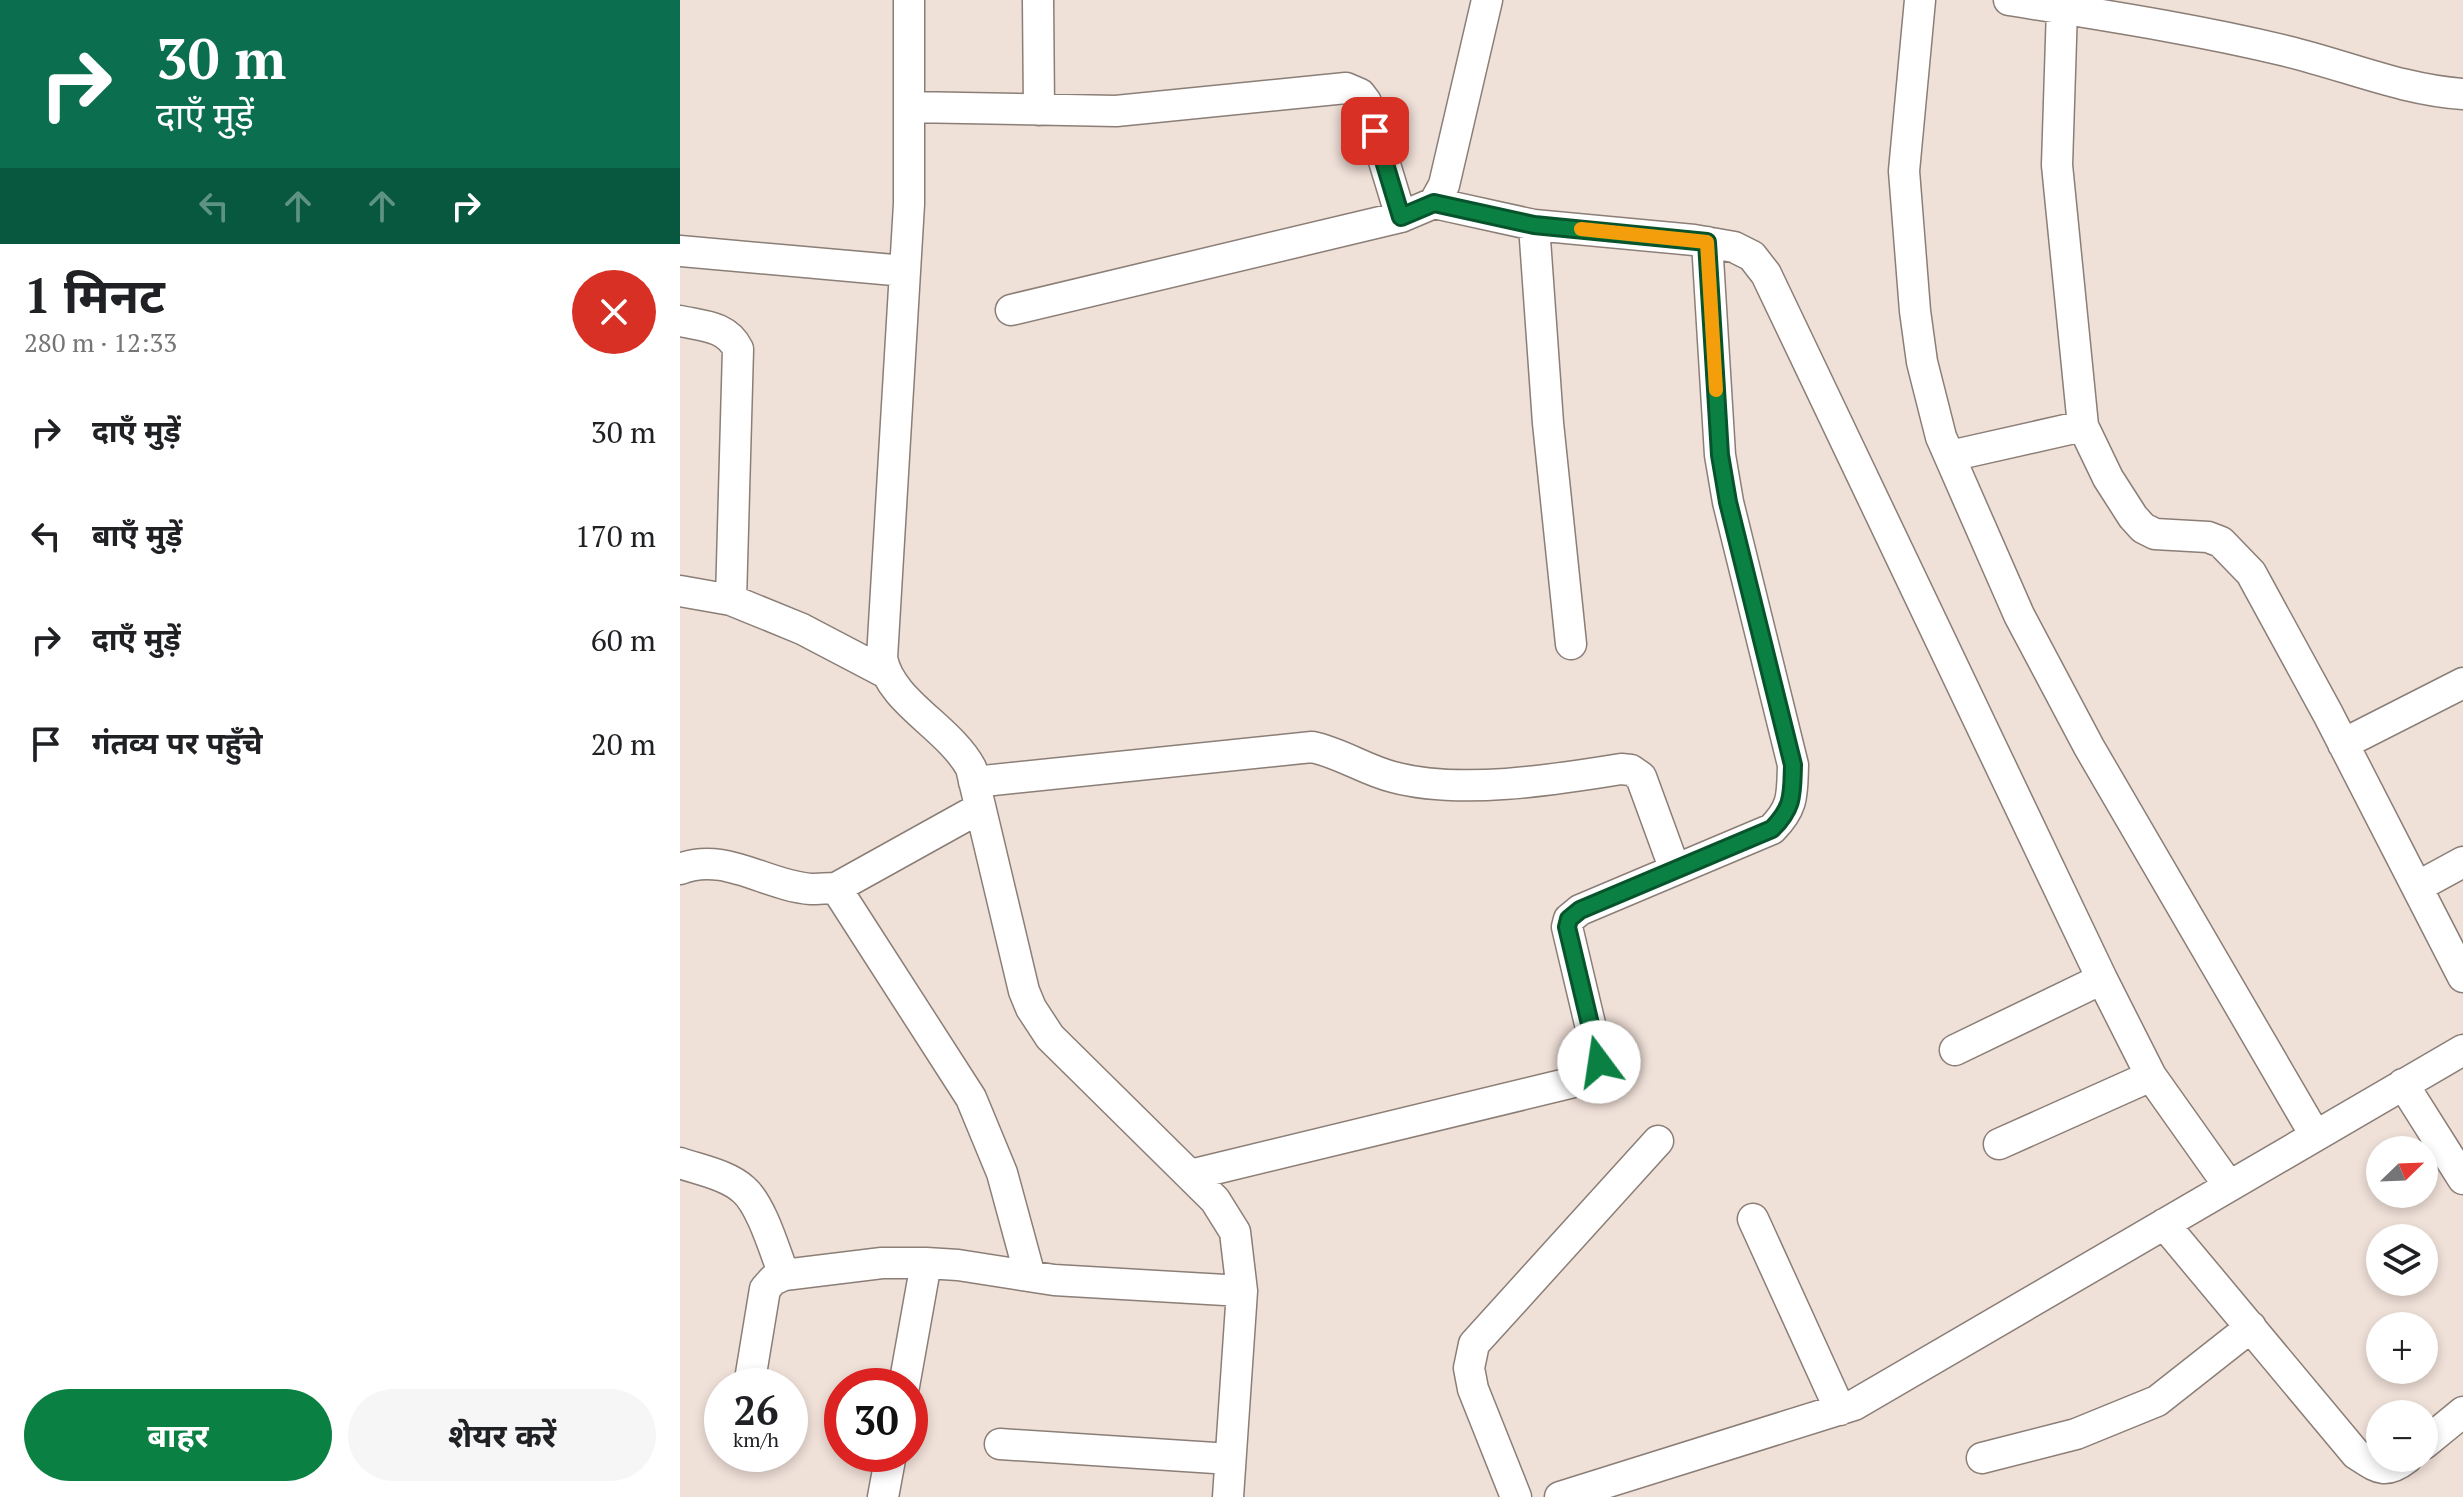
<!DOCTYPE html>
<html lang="hi">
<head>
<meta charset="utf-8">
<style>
	:root { --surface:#fff; --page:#f6f6f6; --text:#202124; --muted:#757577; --accent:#0b8043 }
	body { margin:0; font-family:"PT Serif","Noto Sans Devanagari",serif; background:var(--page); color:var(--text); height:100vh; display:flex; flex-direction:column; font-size:30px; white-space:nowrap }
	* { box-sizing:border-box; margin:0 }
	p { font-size:26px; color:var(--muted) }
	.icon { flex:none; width:44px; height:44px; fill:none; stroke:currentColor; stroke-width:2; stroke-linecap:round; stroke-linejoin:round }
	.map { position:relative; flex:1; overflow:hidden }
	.panel { display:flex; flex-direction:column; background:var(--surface); width:680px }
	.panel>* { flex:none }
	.top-card { background:#0b6e4f; color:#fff; overflow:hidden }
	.needle { width:52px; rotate:67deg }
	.controls { position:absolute; left:1686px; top:1136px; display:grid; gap:16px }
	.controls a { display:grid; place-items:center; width:72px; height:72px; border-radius:50%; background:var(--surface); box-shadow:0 4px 12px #0003; font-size:40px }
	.speed { position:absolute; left:24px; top:1368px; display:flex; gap:16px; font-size:40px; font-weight:700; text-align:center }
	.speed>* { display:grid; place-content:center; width:104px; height:104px; border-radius:50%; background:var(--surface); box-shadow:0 4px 12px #0003; line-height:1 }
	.speed small { font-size:20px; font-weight:400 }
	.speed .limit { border:12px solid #d22; background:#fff; color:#111 }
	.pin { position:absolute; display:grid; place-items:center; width:68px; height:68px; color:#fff; margin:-34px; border-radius:16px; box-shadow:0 4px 12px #0006 }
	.me { position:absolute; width:88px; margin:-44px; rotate:346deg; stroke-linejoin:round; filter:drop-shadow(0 0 6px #0008) }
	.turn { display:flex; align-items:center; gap:28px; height:168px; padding:0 24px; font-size:36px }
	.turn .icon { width:104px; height:104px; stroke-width:2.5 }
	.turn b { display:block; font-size:56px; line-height:68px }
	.lanes { display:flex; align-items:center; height:76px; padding:0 24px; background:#0003; justify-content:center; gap:40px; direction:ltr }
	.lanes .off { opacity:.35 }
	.round { display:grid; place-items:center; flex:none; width:84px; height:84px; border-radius:42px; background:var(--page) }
	.headline { display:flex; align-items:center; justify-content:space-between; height:136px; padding:0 24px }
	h1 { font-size:48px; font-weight:700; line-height:60px }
	.button { display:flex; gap:16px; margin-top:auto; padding:16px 24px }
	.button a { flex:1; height:92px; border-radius:48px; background:var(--accent); color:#fff; font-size:32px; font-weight:700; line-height:92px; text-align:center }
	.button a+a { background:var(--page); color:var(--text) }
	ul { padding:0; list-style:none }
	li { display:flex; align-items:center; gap:24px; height:104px; padding:0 24px }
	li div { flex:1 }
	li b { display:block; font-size:30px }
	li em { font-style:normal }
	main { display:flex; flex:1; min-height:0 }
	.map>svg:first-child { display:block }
</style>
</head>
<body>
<main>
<section class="panel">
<div class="top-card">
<div class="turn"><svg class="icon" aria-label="right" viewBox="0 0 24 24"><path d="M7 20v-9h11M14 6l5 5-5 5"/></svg><div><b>30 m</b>दाएँ मुड़ें</div></div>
<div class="lanes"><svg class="icon off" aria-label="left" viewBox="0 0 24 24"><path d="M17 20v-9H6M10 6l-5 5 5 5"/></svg><svg class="icon off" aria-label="ahead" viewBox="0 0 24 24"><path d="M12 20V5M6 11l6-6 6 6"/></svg><svg class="icon off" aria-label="ahead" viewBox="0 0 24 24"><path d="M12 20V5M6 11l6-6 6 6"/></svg><svg class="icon" aria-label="right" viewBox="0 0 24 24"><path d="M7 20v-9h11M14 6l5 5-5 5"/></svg></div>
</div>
<div class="headline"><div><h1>1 मिनट</h1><p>280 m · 12:33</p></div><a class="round" style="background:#d93025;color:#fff"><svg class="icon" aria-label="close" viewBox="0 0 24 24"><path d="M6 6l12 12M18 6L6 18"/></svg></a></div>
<ul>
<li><svg class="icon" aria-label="right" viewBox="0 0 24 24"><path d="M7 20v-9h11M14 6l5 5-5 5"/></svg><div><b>दाएँ मुड़ें</b></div><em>30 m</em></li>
<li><svg class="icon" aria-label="left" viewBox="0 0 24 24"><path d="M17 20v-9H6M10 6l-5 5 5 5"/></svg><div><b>बाएँ मुड़ें</b></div><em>170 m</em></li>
<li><svg class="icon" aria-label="right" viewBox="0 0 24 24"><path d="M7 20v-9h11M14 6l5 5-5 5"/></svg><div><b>दाएँ मुड़ें</b></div><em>60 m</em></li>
<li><svg class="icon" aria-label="arrive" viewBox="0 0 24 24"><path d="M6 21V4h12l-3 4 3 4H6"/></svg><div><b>गंतव्य पर पहुँचे</b></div><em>20 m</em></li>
</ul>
<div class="button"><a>बाहर</a><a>शेयर करें</a></div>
</section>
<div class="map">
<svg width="1783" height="1497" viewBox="0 0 1783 1497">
	<rect width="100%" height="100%" fill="#efe0d8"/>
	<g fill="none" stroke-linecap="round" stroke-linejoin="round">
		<g stroke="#8b7e76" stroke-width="33">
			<path id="minor" d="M229,0V204L202,658C210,702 269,727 291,768L344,991L351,1008L370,1037L535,1200L555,1232L562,1291L548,1497
				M358,0L359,110
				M1240,0L1224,171L1235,311L1242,362L1261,437L1339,615L1409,747L1635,1135
				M1329,0C1422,15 1515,29 1606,51C1665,65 1722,90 1783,94
				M1382,8L1377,165L1403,426L1428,478L1453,517L1463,528L1475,534L1528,537L1541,542L1571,573L1648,714L1783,977
				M229,107L436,111L666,88L680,94L686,102L721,217
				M754,203L854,225L1014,240L1054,247L1072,256L1086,274L1422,979L1471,1076L1549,1186
				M854,225L868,423L891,644
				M0,251L225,271
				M331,310L721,217L754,203L764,185L807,0
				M0,321C23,326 47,326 58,349L51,600
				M1270,456L1403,426
				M0,591L51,600L122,629L204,672
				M1663,744L1783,683
				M294,782L632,747C661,753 685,770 713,777C779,795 874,780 941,769L951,770L961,777L995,870
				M0,869C44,851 87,886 131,889C139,889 148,888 156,888L300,808
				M1737,887L1783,862
				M156,888L291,1098L322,1173L350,1276
				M1275,1050L1422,979
				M1723,1084L1783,1179
				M1319,1144L1471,1076
				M0,1163C20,1170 48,1175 64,1190C82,1206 95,1252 104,1275
				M510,1175L890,1083C903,1078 913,1076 919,1062L887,927L889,919L900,910L1092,829C1114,807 1112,794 1113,765L1048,502L1040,455L1027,242
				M1073,1219L1160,1410
				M1484,1224L1676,1454C1697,1467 1704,1476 1727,1458
				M69,1386L85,1289L93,1280L104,1275L202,1263H246L278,1265L374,1280L562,1291
				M224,1386L246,1263
				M320,1444L550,1459
				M1744,1444L1783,1412
				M1302,1458L1396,1434L1477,1401L1571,1327
				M203,1497L211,1454
				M836,1497L793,1389L789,1368L794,1344L978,1141
				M880,1497L1174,1405L1783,1050"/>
		</g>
		<use href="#minor" stroke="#fff" stroke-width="30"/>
	</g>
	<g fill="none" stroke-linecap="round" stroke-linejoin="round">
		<g stroke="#07532c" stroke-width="20">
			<path id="route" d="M695,131L721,217L754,203L854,225L1027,242L1040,455L1048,502L1113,765C1112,794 1114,807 1092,829L900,910L889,919L887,927L919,1062"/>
		</g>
		<use href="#route" stroke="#0b8043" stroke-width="14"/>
		<path stroke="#f59e0b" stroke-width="14" d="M901,229L1027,242L1036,390"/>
	</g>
</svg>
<div class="controls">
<a><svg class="needle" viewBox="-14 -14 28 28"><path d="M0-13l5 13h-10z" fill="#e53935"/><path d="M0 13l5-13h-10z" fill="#757577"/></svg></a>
<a><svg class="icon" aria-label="layers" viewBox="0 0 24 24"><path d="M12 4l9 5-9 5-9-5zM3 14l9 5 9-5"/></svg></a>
<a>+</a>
<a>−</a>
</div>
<div class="speed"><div>26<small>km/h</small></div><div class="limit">30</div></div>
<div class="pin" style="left:695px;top:131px;background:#d93025"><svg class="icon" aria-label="arrive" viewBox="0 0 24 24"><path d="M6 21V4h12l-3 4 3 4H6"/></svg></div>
<svg class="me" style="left:919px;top:1062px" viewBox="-20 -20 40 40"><circle r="19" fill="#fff"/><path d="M0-13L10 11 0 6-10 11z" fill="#0b8043"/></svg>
</div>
</main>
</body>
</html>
